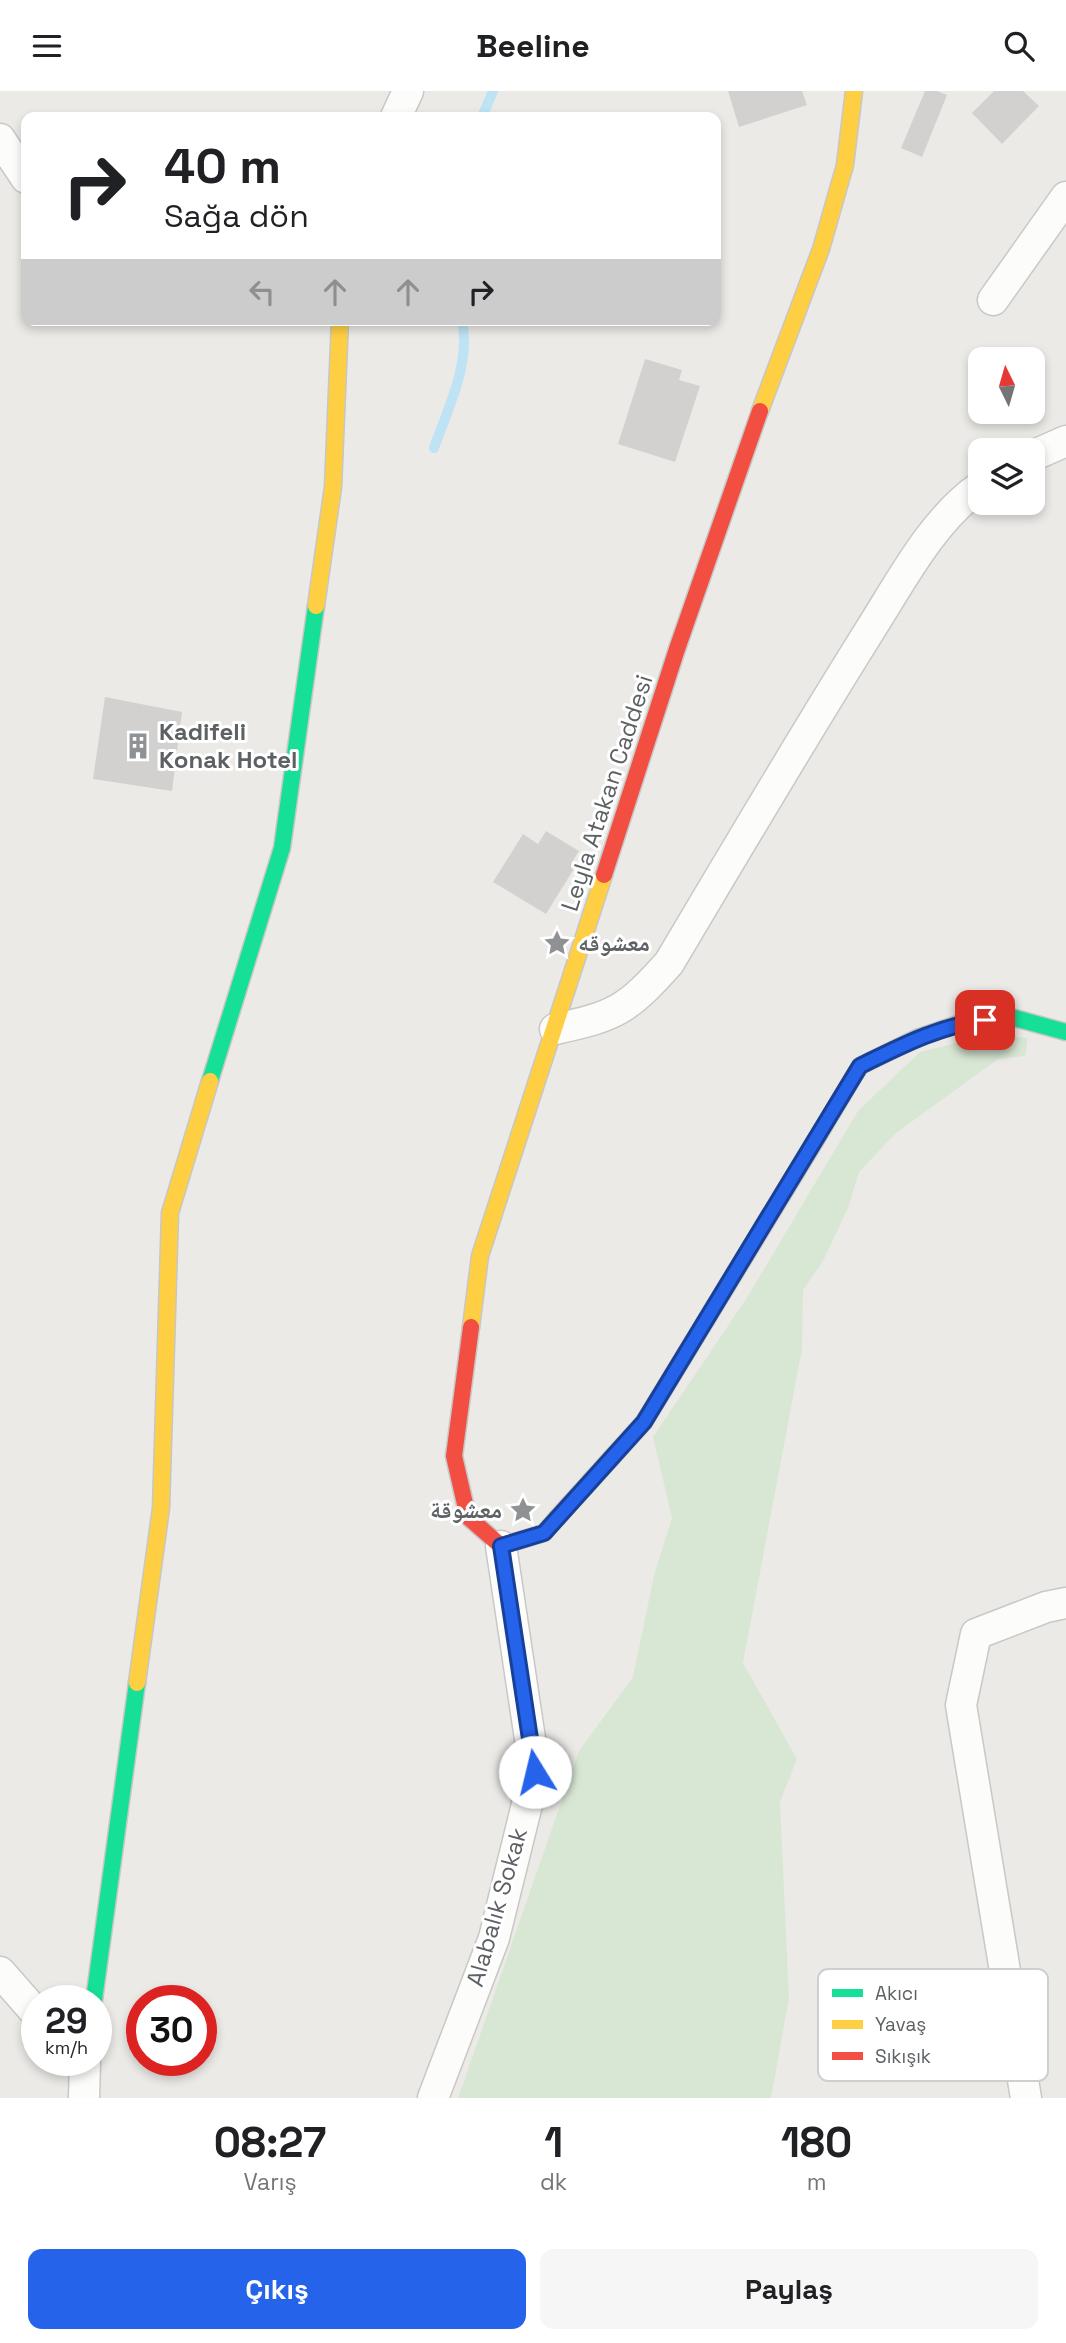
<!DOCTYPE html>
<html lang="tr">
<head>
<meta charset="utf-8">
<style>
	:root { --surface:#fff; --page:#f6f6f6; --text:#202124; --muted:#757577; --accent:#2563eb }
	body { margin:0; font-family:"Space Grotesk","Noto Naskh Arabic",sans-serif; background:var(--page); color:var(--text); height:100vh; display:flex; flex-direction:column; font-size:26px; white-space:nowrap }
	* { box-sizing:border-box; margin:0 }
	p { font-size:23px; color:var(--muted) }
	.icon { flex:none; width:38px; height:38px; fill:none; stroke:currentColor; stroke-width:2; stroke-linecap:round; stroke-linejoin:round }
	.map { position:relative; height:2007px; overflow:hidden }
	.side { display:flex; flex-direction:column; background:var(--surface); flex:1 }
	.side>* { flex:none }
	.banner { position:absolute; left:21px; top:21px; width:700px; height:214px; border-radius:14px; box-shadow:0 4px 10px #0003; background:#fff; color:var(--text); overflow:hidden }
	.needle { width:46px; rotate:355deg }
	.controls { position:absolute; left:968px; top:256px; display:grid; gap:14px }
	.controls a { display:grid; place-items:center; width:77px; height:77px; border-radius:14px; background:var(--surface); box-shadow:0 4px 10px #0003; font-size:35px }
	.speed { position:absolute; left:21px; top:1894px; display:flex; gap:14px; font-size:35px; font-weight:700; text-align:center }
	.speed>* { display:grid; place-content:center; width:91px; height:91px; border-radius:50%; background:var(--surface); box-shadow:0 4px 10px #0003; line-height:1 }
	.speed small { font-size:18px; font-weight:400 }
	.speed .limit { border:10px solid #d22; background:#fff; color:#111 }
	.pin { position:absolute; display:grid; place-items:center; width:60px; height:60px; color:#fff; margin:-30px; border-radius:14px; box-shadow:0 4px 10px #0006 }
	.me { position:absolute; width:77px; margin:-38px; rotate:351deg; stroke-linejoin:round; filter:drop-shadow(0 0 5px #0008) }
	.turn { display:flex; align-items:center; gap:24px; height:147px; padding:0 28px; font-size:32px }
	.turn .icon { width:91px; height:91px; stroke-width:2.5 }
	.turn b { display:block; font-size:49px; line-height:60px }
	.lanes { display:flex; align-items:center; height:66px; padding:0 28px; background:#0003; justify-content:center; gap:35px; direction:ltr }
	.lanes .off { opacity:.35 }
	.eta { display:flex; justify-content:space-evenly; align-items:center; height:119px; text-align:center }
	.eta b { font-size:42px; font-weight:700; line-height:49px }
	.button { display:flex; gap:14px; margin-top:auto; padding:14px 28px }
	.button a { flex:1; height:80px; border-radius:14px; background:var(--accent); color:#fff; font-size:28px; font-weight:700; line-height:80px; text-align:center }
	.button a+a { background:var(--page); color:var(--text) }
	header { display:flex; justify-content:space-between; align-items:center; height:91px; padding:0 28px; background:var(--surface); font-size:32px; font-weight:700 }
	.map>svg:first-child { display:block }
</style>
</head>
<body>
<header><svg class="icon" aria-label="menu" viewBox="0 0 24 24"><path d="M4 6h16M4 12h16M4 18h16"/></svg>Beeline<svg class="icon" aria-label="search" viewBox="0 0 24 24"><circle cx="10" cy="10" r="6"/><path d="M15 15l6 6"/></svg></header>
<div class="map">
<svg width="1066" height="2007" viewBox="0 0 1066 2007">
	<rect width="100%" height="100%" fill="#eceae7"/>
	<path fill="#d8e7d3" d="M993,943L1028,947L1025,965L998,968L896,1042L859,1081L848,1117L823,1170L803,1199L802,1258L743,1572L797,1668L780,1711L789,1907L771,2007H458L579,1660L633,1586L654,1484L672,1427L653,1346L748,1205L858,1020L920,961Z"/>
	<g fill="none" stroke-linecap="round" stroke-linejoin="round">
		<path stroke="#bee3f4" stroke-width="10" d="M482,26L493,0
			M434,357C448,317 471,273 462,229"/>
	</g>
	<path fill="#d3d1d0" d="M728,0H802L807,14L739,36Z
		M925,0H937L947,4L922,66L901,57Z
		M994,0H1023L1039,15L1002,53L972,22Z
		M645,268L682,279L679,289L700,295L675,371L618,353Z
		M105,606L182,621L172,700L93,688Z
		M546,740L579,760L571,773L575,776L546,823L493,791L523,743L538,753Z"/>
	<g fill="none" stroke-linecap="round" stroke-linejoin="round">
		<g stroke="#c8c8c7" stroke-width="33">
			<path id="street" d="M396,26L408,0
				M0,48L26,87
				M993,209L1066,106
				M1032,365L1066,350
				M555,938C616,925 627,919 669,872C735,761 801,649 870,539C900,492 933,428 980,396
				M0,1881L37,1923
				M84,2007L85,1969
				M433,2007L494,1847L535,1681L501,1455
				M1026,2007L961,1614L976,1543L1046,1516L1066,1512"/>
		</g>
		<g stroke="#c6c7c6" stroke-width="19">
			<path id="fast" d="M210,990L282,757L316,515
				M817,1047L860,975L917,947L958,933L1011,926L1066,941
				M94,1909L137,1592"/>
		</g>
		<g stroke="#c6c7c6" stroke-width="19">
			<path id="slow" d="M760,320L821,158L845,74L854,0
				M316,515L333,396L340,229
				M471,1236L480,1165L604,784
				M557,1427L644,1331L817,1047
				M137,1592L161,1417L170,1122L210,990"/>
		</g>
		<g stroke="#c6c7c6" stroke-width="19">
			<path id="jam" d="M604,784L677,558L760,320
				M471,1236L454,1365L468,1426L501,1455L544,1442L557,1427"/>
		</g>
		<use href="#street" stroke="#fcfcfb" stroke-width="30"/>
		<use href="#fast" stroke="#16e098" stroke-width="16"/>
		<use href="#slow" stroke="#ffcf43" stroke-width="16"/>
		<use href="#jam" stroke="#f24e42" stroke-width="16"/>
	</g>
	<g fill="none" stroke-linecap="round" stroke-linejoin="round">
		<g stroke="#184099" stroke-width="18">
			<path id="route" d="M535,1681L501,1455L544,1442L644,1331L860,975C901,955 939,935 985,929"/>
		</g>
		<use href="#route" stroke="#2563eb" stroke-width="12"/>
	</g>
	<defs>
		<g id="building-bare" transform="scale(2.1)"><path d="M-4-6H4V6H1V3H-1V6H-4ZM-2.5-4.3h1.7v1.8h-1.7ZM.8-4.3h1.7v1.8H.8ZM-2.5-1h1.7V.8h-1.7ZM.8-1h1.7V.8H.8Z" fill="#8f9192" stroke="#fff" stroke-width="2.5" paint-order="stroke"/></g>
		<g id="sight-bare" transform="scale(2.1)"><path d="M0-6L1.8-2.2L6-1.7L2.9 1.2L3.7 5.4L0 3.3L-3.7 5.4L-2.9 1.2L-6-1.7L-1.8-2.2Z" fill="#8f9192" stroke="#fff" stroke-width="2.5" paint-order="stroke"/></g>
	</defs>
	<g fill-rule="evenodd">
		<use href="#building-bare" x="138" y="655"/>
		<use href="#sight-bare" x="557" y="852"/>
		<use href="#sight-bare" x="523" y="1419"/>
	</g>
	<g text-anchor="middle" stroke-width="6" stroke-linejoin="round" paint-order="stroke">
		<g font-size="24" font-weight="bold" fill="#5d6164" stroke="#fff" text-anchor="start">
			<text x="159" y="649">Kadifeli<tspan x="159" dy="28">Konak Hotel</tspan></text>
			<text x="578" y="860">معشوقه</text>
			<text x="502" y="1427" text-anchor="end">معشوقة</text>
		</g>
		<g font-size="24" fill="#5d6164" stroke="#fff">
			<text transform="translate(607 702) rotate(-72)" y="8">Leyla Atakan Caddesi</text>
			<text transform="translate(497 1816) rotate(-74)" y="8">Alabalık Sokak</text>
		</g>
	</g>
	<rect x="818" y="1878" width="230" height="112" rx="10" fill="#fff" stroke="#ced0d0" stroke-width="2"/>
	<rect x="832" y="1898" width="31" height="8" fill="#16e098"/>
	<rect x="832" y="1929" width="31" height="9" fill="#ffcf43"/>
	<rect x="832" y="1961" width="31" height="8" fill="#f24e42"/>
	<g font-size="19" fill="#5d6164">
		<text x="875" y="1909">Akıcı</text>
		<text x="875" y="1940">Yavaş</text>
		<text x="875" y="1972">Sıkışık</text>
	</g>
</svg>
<div class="controls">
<a><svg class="needle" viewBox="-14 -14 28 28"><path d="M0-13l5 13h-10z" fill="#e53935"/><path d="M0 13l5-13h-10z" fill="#757577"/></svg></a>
<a><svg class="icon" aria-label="layers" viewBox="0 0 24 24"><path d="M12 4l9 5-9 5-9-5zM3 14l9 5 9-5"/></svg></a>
</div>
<div class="speed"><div>29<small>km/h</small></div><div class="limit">30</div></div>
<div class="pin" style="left:985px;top:929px;background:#d93025"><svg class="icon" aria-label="arrive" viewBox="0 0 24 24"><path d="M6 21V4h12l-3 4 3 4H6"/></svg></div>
<svg class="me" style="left:535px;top:1681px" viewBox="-20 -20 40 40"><circle r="19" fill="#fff"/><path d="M0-13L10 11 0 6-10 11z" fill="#2563eb"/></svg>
<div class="banner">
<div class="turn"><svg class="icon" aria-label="right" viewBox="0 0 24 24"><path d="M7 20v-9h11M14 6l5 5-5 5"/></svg><div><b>40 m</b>Sağa dön</div></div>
<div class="lanes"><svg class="icon off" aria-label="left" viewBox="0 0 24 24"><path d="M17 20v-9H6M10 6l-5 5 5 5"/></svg><svg class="icon off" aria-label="ahead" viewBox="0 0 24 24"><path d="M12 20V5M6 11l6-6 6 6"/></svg><svg class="icon off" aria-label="ahead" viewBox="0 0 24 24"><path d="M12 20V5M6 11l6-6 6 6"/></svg><svg class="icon" aria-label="right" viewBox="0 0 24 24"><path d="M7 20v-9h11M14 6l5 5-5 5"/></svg></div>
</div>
</div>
<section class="side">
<div class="eta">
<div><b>08:27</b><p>Varış</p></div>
<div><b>1</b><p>dk</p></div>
<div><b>180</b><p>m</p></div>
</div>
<div class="button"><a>Çıkış</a><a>Paylaş</a></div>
</section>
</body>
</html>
